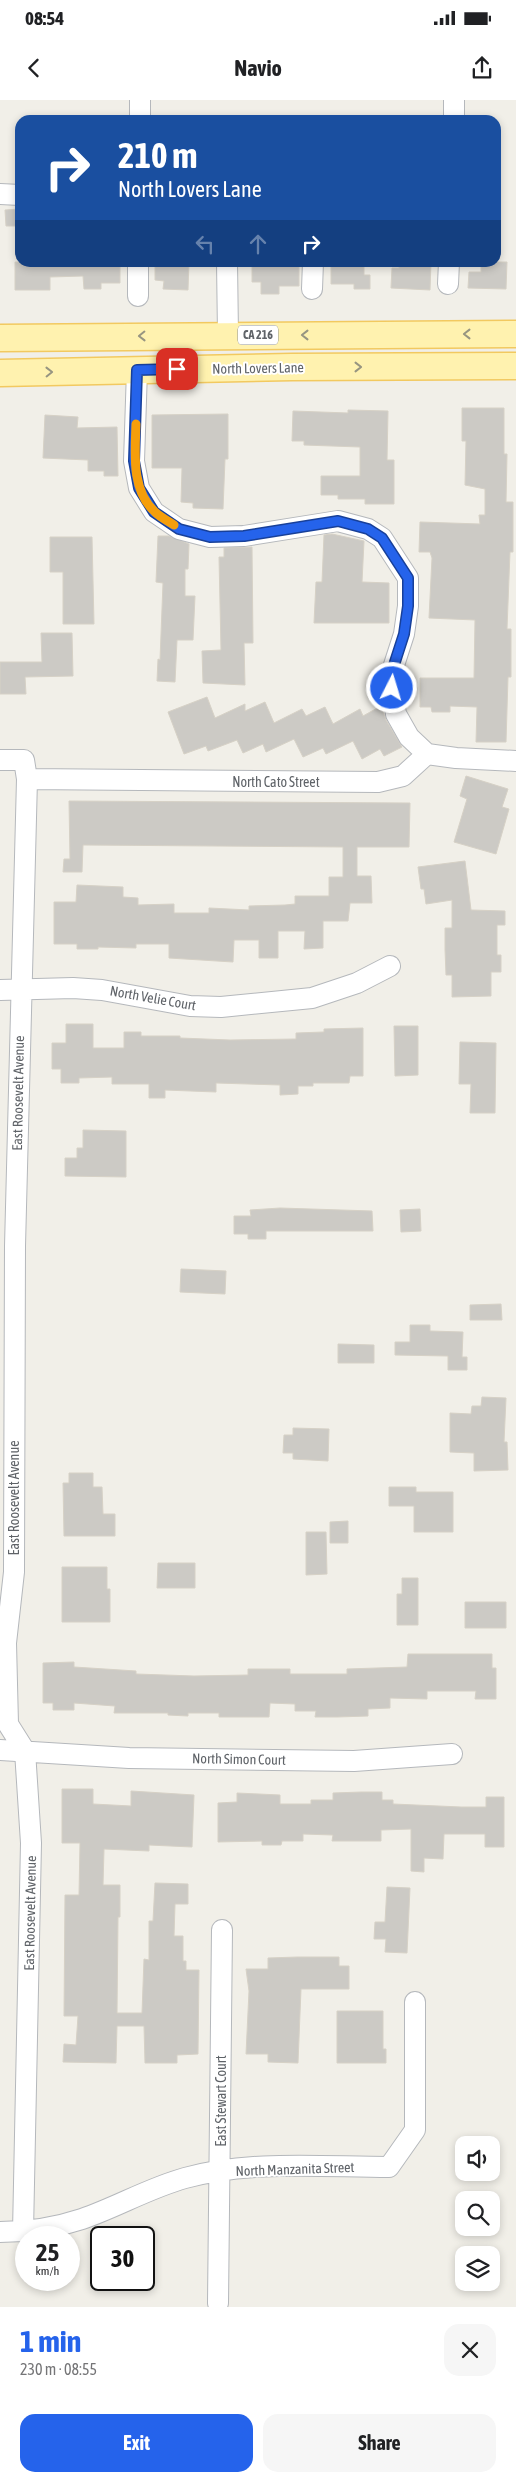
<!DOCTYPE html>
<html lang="en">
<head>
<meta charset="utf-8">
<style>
	:root { --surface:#fff; --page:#f6f6f6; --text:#202124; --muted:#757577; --accent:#2563eb }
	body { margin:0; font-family:"Asap Condensed",sans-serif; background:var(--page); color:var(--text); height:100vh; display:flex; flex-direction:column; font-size:19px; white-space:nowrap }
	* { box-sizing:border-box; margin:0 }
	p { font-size:16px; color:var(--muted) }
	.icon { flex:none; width:28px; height:28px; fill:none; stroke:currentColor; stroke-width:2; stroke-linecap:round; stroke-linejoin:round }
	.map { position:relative; height:2207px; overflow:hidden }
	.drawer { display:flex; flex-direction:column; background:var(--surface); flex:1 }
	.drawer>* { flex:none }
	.guide { position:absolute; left:15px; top:15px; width:486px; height:152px; border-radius:15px; box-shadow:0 2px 8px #0003; background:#1a4fa0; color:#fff; overflow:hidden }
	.controls { position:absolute; left:455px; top:2036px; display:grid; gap:10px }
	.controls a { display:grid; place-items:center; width:45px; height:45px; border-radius:10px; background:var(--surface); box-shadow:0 2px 8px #0003; font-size:25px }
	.speed { position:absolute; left:15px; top:2126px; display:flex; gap:10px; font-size:25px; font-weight:700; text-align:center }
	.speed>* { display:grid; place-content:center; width:65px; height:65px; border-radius:50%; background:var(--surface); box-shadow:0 2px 8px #0003; line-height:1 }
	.speed small { font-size:12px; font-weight:400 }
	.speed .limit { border:2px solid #111; border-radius:8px; background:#fff; color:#111 }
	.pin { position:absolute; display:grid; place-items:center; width:42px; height:42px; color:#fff; margin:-21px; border-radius:10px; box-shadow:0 2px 8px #0006 }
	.me { position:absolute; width:55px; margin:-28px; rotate:5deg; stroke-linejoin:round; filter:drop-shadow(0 0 4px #0008) }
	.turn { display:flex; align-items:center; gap:18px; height:105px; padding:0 20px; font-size:22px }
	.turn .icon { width:65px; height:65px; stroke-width:2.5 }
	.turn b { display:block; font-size:35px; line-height:42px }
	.lanes { display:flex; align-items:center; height:48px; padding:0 20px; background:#0003; justify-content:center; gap:25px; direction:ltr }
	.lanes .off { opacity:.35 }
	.round { display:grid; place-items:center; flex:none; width:52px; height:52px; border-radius:15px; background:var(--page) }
	.summary { display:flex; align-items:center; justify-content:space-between; height:85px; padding:0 20px }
	h1 { font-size:30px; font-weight:700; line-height:38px; color:var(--accent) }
	.action { display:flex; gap:10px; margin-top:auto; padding:10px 20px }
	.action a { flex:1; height:58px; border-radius:15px; background:var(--accent); color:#fff; font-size:20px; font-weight:700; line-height:58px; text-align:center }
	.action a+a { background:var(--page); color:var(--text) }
	.status { display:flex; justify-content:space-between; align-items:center; height:35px; padding:0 25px; background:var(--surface); direction:ltr }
	.status svg { height:14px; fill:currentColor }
	header { display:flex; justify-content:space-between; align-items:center; height:65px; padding:0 20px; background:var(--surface); font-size:22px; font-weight:700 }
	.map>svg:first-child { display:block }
</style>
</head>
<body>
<div class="status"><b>08:54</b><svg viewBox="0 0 49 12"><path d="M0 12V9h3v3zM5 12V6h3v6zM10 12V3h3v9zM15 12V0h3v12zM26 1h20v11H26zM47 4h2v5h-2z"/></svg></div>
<header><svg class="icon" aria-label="back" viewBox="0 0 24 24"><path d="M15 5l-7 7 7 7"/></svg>Navio<svg class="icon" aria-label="share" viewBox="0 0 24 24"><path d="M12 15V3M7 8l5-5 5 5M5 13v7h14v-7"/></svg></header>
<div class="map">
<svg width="516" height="2207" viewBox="0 0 516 2207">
	<rect width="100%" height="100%" fill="#f1efe8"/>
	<path fill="#cccac5" stroke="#d6d1c6" d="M20,109V126H6L5,110Z
		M15,162H120V183H101V189H84L83,176L50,177V190H15Z
		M155,162H189L188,190L163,189L164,181L155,180Z
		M252,162H299V186H279V194H261V182H252Z
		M331,162H364V175H370V189H354V184H331Z
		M399,162H431L430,190L391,188L392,168H399Z
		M481,162H507L506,189L468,188L469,172H481Z
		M462,308H504V354H507L506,402H513V452H510L507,529H511V577H508L506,642H476L477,607L450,606V612H432L431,607H420V578H474L475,520L429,518L432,458L430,452H419L420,422L480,424L479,415H485V389L465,385L466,341H462Z
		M348,310L388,311L387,360H394V404H365V399H338V395H321V376H360V347L304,345V341H292L293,311L348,313Z
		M228,314V359H225L223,409L193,408V403L181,402L182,368H152V315Z
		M45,315L78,317L77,328L117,327L118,376H104V371H88V360L43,358Z
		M332,434L364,441L362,482L389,483V523H314L316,482H322L324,435Z
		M158,436H169L189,444L188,469H185V496H195L193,540H177L175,582L157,581L158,559L160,560L163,483L156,482Z
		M50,437H92L94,524H63V472H50Z
		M252,447L253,543H244L245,585L203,583L202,551L221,550L219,457H224V448Z
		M41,533H72L73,576L25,577L26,594H0V562H42Z
		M207,597L215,618L245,604V611L265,602L274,623L302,609L306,616L325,607L333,624L360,609L363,616L381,606L386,620L402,647L384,656L380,649L362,659L353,641L326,654L323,648L303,657L294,639L266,652L263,644L243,653L237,640L208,651L206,646L184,654L168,612Z
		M466,676L508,689L502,707L509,709L496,754L454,742L467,699L460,696Z
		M69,701L410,703L409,747H357V776H371L372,803H350L348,821H323V848L304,849L305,831H278V858H259V840H234L233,862L169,858V844H136V848L98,847V849H77V844H54V802H76L77,785L123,787V797L138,798V805L174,804V813H209V808L249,810V806L285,805L295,804V796H329V777H343V747L83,745L82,772H63L64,759H70Z
		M465,761L471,810L505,811V825H497V855H501V872H491V896L452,897V875H446L445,849V828H452V800L426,804L424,789H421L418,767Z
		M66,924H93V948H124V932H141V936H180V938L230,940L296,939V933L324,932V929L363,928V976H350L349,983H313V986H298V994L280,995V985L216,983V992L165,990V998H149V984H112V977L79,978V983H61V969H52V943H66Z
		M394,926H418V975L395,976Z
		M460,942L496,943L495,1013H470L471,984H459Z
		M83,1030L126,1031V1077L65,1076V1058H77V1048H83Z
		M280,1108L372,1111L373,1131H266V1139H248V1134H234V1116H251L250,1110Z
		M420,1109L421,1131L401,1132L400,1110Z
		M181,1169L226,1171L225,1194L180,1192Z
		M501,1204L502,1220H470V1205Z
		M410,1225H430V1231L463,1232L462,1257H467V1270H448V1256L395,1255V1242H410Z
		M338,1244L374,1245V1263H338Z
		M482,1297L506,1298L504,1342H507L508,1370L474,1371V1353L450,1352V1313L471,1314L472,1306H481Z
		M293,1328L329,1329L328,1361L293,1359V1353H283L284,1335H293Z
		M69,1373H93V1387H102L103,1414H115V1436H64L63,1383H69Z
		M389,1387H416V1392H453V1432H414V1406H389Z
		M348,1421V1443H330V1422Z
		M306,1432H326L327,1474L306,1475Z
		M158,1463H195V1488H157Z
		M62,1467H107V1489H110V1522H62Z
		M402,1478H418V1525H397V1494H402Z
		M465,1502H506V1528H465Z
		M408,1554H492V1568H496V1599H475L476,1591H427V1599L390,1598V1608L368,1609V1616L337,1617H315L316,1611H295V1604L270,1603L269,1617H219V1613H188V1616L168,1615V1613H114L115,1606L74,1603V1610H53V1603H43V1563L74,1562V1567L136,1571V1574L194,1576L248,1575V1569H290V1574H347V1569L407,1567Z
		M62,1689H93V1704L131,1706V1691L194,1695L192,1747L149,1745V1751L104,1749L103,1785H120V1817H118L117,1913H142L144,1859L149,1860V1821H153L155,1783L188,1784V1804H175L174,1836H183V1861H186V1870H199L198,1954L177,1955V1963H145L144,1926H117L116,1963L63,1962L64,1944L76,1945L78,1916H64L65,1795H79L80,1743H62Z
		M362,1692H382V1700H393V1704L461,1707H486V1697H504V1747H485V1734H444L443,1759L424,1758V1772L411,1771V1729L381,1730V1741H332L333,1735L303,1734V1741H282L281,1745H262V1741L218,1742V1703L237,1702V1693L280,1695V1704H311V1700H333V1693Z
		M387,1787L410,1788L407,1853L385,1852L386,1839H374L375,1822H385Z
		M298,1857H339V1866H349V1889H301L298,1963L268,1962V1954H246L249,1891L246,1869H268V1858Z
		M337,1911H383V1949H386V1963H337Z"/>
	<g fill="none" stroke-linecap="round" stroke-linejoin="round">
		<g stroke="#b5b8bc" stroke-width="22">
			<path id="minor" d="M140,20V0
				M454,20V0
				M0,94L20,95
				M227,162L228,235
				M448,184L449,162
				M312,189L313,162
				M138,196V162
				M137,270L134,361L139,388L154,412L179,429L210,437L244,436L338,421L368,429L382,438L408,478V506L404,534L394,565L392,588L396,614L409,637L427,654
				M0,660H24L27,679L15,1146L14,1472L6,1543L8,1624L25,1651L31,1743L23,2132
				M27,679L378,682L403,676L427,654L456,658L516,661
				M0,890L73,888L102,890L190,906L221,907L312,898L357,883L390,866
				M0,1650L129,1658L354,1661L452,1654
				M0,2132C28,2132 55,2128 82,2119C117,2107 149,2088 185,2078C250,2060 322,2067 389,2067L415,2030V1902
				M218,2203L222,1830"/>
		</g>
		<g stroke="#f2c960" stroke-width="29">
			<path id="major" d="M0,238L516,234
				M0,273L292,267L516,266"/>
		</g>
		<use href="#minor" stroke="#fff" stroke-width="20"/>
		<use href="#major" stroke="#fff2af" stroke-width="26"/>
	</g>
	<defs><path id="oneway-chevron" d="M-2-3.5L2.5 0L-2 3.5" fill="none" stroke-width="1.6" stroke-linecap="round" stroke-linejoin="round" transform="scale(1.25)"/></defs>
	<g stroke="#979581">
		<use href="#oneway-chevron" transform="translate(467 234) rotate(180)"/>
		<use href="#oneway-chevron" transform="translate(305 235) rotate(180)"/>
		<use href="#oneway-chevron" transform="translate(142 236) rotate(179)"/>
		<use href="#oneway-chevron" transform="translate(358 267)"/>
		<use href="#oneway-chevron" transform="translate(49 272) rotate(-1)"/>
	</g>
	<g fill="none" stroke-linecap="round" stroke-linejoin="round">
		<g stroke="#184099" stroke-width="12">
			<path id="route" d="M177,269L137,270L134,361L139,388L154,412L179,429L210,437L244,436L338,421L368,429L382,438L408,478V506L404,534L394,565L392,588"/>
		</g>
		<use href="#route" stroke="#2563eb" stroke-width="9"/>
		<path stroke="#f59e0b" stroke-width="9" d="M136,324C135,354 131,390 155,412C160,417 168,421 174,425"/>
	</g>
	<g text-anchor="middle" stroke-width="4" stroke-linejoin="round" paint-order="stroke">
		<rect fill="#fff" stroke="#8f9295" stroke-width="1" x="238" y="225.5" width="40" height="19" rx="4"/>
		<g font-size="12" font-weight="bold" fill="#5f6368">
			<text x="258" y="239">CA 216</text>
		</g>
		<g font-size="14" fill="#5f6368" stroke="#fff">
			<text transform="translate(258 268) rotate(-1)" y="5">North Lovers Lane</text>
			<text x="276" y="687">North Cato Street</text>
			<text transform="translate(153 898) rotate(10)" y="5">North Velie Court</text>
			<text transform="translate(18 993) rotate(-89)" y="5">East Roosevelt Avenue</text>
			<text transform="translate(14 1398) rotate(-90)" y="5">East Roosevelt Avenue</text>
			<text transform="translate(239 1659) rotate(1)" y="5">North Simon Court</text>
			<text transform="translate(30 1813) rotate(-89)" y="5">East Roosevelt Avenue</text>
			<text transform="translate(221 2001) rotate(-90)" y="5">East Stewart Court</text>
			<text transform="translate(295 2069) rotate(-2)" y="5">North Manzanita Street</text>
		</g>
	</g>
</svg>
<div class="controls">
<a><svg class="icon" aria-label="sound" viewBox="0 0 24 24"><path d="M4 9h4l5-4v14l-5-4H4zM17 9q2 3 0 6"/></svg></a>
<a><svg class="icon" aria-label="search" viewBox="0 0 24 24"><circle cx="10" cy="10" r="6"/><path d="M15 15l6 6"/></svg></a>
<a><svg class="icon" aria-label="layers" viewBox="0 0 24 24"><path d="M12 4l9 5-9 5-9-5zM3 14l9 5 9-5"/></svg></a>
</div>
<div class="speed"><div>25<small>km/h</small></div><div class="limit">30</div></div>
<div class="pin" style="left:177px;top:269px;background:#d93025"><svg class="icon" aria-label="arrive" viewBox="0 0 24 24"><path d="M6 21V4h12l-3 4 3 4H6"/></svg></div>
<svg class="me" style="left:392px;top:588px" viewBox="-20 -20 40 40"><circle r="17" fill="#2563eb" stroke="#fff" stroke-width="3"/><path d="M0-11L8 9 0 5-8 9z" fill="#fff"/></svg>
<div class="guide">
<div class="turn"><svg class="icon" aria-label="right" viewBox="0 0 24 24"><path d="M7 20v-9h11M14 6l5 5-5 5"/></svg><div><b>210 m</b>North Lovers Lane</div></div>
<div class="lanes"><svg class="icon off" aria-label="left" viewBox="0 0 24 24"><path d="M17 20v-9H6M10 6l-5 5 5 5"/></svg><svg class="icon off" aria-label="ahead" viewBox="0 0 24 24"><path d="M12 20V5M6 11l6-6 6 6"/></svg><svg class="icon" aria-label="right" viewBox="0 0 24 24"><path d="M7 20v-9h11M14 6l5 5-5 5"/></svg></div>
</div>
</div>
<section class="drawer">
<div class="summary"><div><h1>1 min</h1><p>230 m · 08:55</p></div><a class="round"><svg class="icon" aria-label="close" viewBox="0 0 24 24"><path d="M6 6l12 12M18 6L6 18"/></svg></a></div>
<div class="action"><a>Exit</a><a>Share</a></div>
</section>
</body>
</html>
